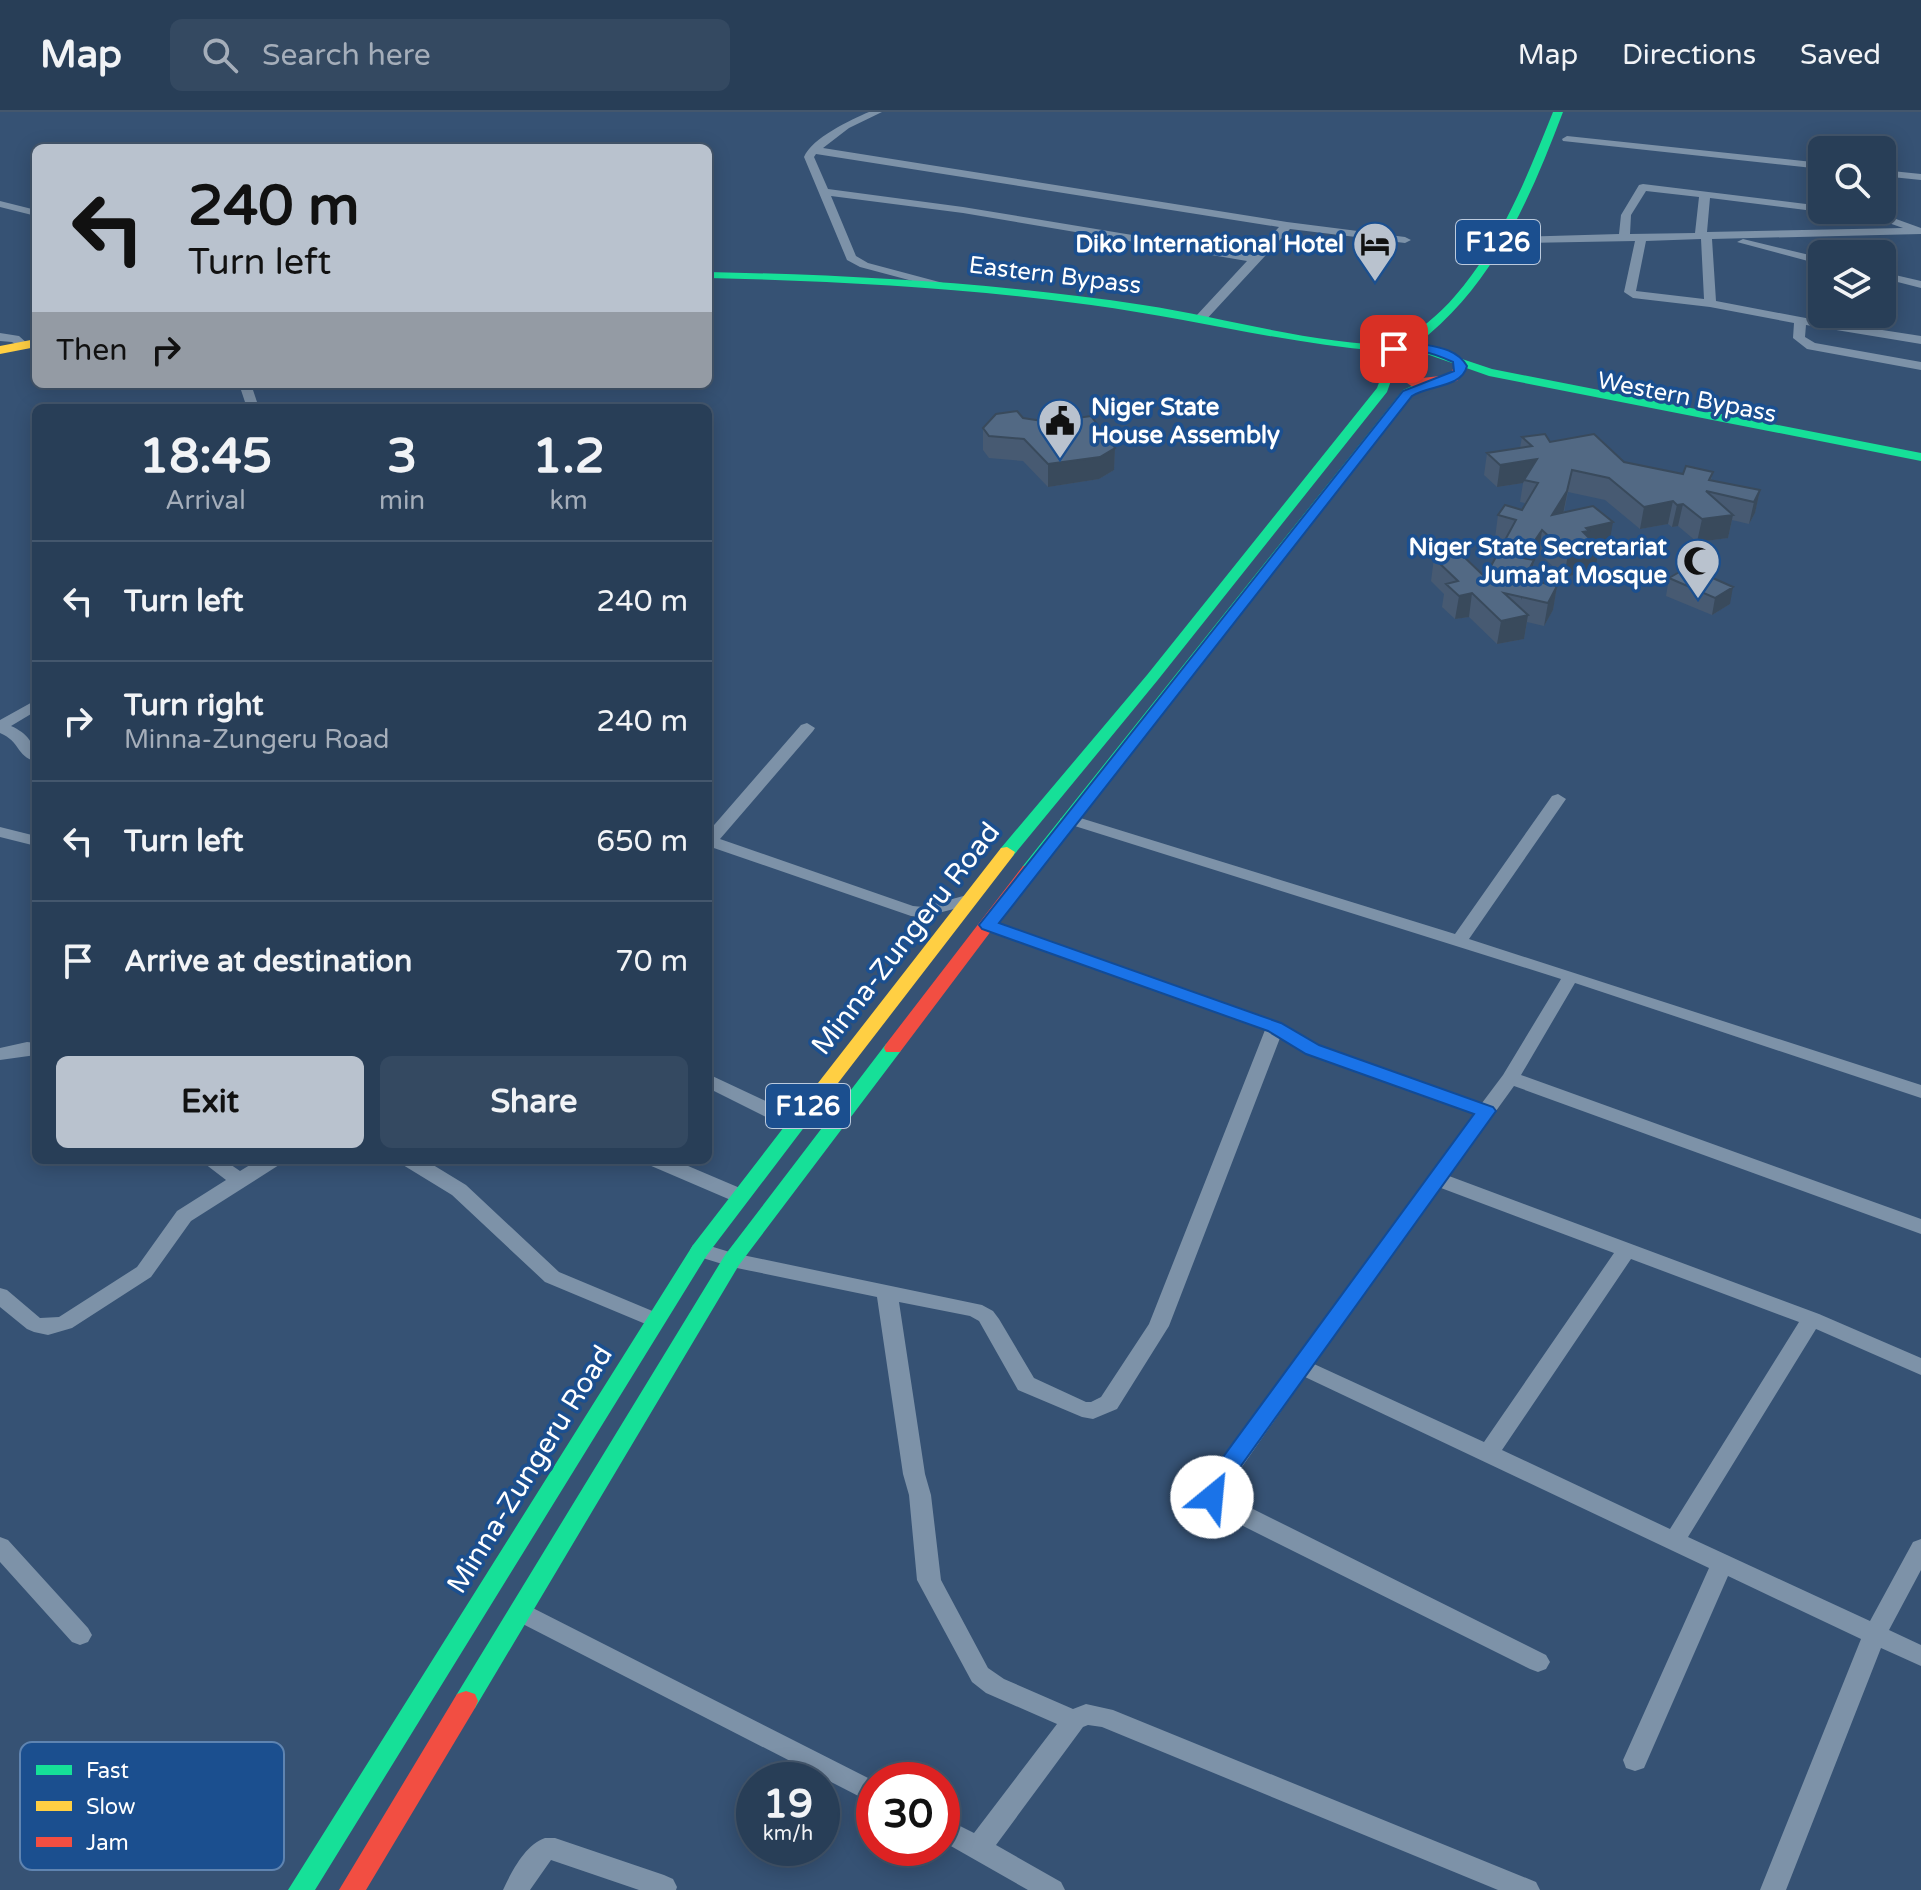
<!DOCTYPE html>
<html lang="en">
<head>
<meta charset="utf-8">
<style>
	:root { --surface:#283e57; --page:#344961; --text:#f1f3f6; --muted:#a5aeba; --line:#44576d; --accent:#b9c2ce }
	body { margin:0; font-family:"Varela Round",sans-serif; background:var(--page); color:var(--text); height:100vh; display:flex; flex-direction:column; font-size:30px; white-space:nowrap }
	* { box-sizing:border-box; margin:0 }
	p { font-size:26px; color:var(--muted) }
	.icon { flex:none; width:44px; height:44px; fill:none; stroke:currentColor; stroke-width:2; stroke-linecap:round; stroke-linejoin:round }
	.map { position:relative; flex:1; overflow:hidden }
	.drawer { position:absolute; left:32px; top:292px; width:680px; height:760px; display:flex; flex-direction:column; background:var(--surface); border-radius:12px; box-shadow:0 4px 20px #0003,0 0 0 2px var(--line) }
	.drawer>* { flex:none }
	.hud { position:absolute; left:32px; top:32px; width:680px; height:244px; border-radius:12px; box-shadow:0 4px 20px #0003,0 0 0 2px var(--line); background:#b9c2ce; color:#111; overflow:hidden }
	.controls { position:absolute; left:1808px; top:24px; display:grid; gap:16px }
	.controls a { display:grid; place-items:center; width:88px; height:88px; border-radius:12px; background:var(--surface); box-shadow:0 4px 20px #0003,0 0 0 2px var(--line); font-size:40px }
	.speed { position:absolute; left:736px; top:1650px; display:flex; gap:16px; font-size:40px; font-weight:700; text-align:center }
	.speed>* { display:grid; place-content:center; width:104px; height:104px; border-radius:50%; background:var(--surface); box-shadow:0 4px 20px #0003,0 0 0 2px var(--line); line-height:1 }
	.speed small { font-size:20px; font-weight:400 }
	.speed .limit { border:12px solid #d22; background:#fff; color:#111 }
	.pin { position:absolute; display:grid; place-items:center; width:68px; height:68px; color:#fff; margin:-34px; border-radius:16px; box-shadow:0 4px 12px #0006 }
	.me { position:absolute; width:88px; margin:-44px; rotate:28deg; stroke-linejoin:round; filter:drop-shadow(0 0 6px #0008) }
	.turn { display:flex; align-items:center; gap:28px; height:168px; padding:0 24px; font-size:36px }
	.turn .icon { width:104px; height:104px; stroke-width:2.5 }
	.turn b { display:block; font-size:56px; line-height:68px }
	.then { display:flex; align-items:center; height:76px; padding:0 24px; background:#0003; gap:16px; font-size:30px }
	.eta { display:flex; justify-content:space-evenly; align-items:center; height:136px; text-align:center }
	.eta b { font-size:48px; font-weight:800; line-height:56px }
	.button { display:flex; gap:16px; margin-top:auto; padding:16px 24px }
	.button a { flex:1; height:92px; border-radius:12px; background:var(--accent); color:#111; font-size:32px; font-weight:800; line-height:92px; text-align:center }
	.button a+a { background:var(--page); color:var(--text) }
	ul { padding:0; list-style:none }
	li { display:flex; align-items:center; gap:24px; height:120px; padding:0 24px; border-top:2px solid var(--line) }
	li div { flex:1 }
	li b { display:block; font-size:30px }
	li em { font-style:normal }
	header { display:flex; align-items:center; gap:48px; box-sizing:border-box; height:112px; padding:0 40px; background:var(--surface); border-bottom:2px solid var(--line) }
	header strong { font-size:38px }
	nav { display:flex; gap:44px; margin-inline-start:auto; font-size:28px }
	.search { width:560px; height:72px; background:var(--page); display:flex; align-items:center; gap:20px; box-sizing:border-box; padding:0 28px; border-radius:12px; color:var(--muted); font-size:30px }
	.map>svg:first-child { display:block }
</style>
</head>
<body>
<header>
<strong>Map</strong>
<div class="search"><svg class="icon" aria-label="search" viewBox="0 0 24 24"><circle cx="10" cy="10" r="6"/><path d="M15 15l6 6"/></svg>Search here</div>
<nav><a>Map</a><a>Directions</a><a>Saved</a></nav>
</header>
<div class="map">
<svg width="1921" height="1778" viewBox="0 0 1921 1778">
	<rect width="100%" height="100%" fill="#365274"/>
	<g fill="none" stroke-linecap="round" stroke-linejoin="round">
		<path fill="#7d92a8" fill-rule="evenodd" d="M869,0H882L849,16L823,36L1287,110L1405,125L1411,128L1405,131L1290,117L1204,210L1200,211L1194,207L1196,204L1247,149L963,101L831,84L856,144L868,151L943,171L945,173L939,176L860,155L847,148L804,45C812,26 850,8 869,0ZM816,42L1279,115L1253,143L963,95L828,77L814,45Z
			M1567,24L1822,51V57L1563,29L1562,27Z
			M498,33L514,36H493Z
			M1882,58L1921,62V68L1882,64Z
			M1643,72L1822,94V98H1854L1885,103L1921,116V122L1712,127L1716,189L1811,207L1807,174L1808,149L1737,130L1743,127L1822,146L1819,174L1824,209L1921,224V232L1806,213L1805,225L1815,231L1921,250V258L1807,237L1793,226L1794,211L1710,195L1633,186L1624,180L1635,129L1519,131L1513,128L1519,125L1619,122L1621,103L1639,73ZM1646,79L1699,85L1695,121L1630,122L1631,103ZM1710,86L1822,100L1827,98L1883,109L1903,116L1707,120ZM1701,127L1704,187L1636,179L1646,129Z
			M0,89L36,98V104L0,95Z
			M1882,160L1921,169V176L1882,166Z
			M0,221L19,224L29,233L23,237L12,230L0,229Z
			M239,272H251L259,296H247Z
			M36,588V599L11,614C27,621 36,632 36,650C15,643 21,630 0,621V608Z
			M807,611L815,616L813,619L720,727L913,794L923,795L967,783L973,784L976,788L973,792L923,805L911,804L708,734V720L801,613Z
			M1558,682L1566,687L1469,827L1921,973V986L1575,871L1521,963L1921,1107V1122L1514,974L1449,1064L1819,1202L1921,1246V1263L1816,1217L1688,1425L1870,1509L1913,1430L1921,1427V1458L1889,1518L1921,1533V1554L1881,1536L1786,1778H1760L1861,1527L1728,1464L1644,1656L1635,1659L1626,1656L1623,1648L1709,1456L1305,1265L1223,1382L1546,1543L1550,1550L1546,1557L1538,1560L1530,1557L1213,1399L1201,1385L1204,1371L1474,1002L1306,942L1280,926L1169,1214L1117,1297L1093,1307L1082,1305L1018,1278L979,1209L970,1204L899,1190L925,1362L931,1383L941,1468L988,1556L1004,1567L1073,1597L1086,1592L1113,1598L1536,1770L1540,1778H1498L1102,1615L1088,1613L1083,1615L996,1733L1061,1770L1065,1778H1028L942,1729V1705L974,1721L1057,1612L986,1581L972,1570L917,1468L909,1383L903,1362L877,1185L732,1155L693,1143L690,1138L693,1133L700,1131L733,1141L982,1193L993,1199L999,1207L1034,1266L1086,1290H1091L1101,1285L1149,1212L1265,918L982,817L979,813L982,809H994L1281,911L1320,934L1482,991L1503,963L1561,867L1062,710L1060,707L1068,702L1074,704L1455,822L1552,684ZM1441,1076L1614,1141L1484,1330L1314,1252ZM1631,1147L1799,1210L1670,1417L1502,1338Z
			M0,715L36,724V734L0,725Z
			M27,930L36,931V943L0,948V936Z
			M708,962L802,1006L805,1011L795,1017L788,1016L708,976Z
			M200,1048H224L240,1059L258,1048H282L279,1053L191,1109L151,1165L72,1216L48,1223L34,1220L27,1217L0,1195V1176L7,1178L40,1206L59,1205L137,1155L177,1099L226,1068Z
			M400,1048H425L466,1073L559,1160L662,1203L665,1208L662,1213H648L545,1170L452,1083L403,1053Z
			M646,1048H674L747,1079L750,1084L747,1089H733L649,1053Z
			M0,1425L8,1428L88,1516L92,1523L88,1530L80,1533L72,1530L0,1450Z
			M521,1490L874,1669V1692L513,1507L509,1500L513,1493Z
			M545,1726H555L664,1763L673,1767L677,1775L676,1778H639L551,1748L530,1778H503C512,1759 525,1733 545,1726Z"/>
		<path fill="#16e098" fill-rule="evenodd" d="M1553,0H1563C1530,87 1493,174 1417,232L1492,257L1921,341V349L1489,264L1418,239L1394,241L1378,250L1372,246L1380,239C1283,231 1188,206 1091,193C964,176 836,169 708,166V160C853,163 999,171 1143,193C1228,206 1314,233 1400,233C1419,217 1439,203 1455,184C1501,131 1527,65 1553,0Z
			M1383,260L1393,263L1387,280L1157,569L1013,744H1001L999,740L1001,736L1147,563L1377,276Z
			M1425,268L1435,271L1411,284L1035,762H1023L1021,758L1023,754L1403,278Z
			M893,930L900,932L902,936L900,940L739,1153L475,1596L466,1599L457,1596L454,1589L457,1582L725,1143L886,932Z
			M811,987L818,989L820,993L818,997L707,1143L315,1778H288L693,1133L804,989Z"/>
		<path fill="#ffcf43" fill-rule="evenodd" d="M36,227V235L0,242V234Z
			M1007,735L1015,740L1013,744L818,997H804L802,993L804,989L1001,736Z"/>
		<path fill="#f24e42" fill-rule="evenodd" d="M1457,244L1467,254L1457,269L1413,275L1407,271L1413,267L1449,263L1455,254L1451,248Z
			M1029,753L1037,758L900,940H886L884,936L886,932L1023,754Z
			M466,1579L475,1582L478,1589L475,1596L366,1778H339L457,1582Z"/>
	</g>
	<path fill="#475a72" d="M983,316L1115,336L1114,358L1099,367L1048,375L1023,349L989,346L983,338Z
		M1522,325L1550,330L1624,350L1683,362L1713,360L1711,368L1760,378L1755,401L1749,412L1732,408L1728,426L1697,430L1678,414L1672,415L1668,412L1640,417L1605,388L1568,380L1564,400L1609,433L1598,435L1595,459L1564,465L1539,441L1534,448L1531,469L1557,474L1553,498L1544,514L1527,510L1524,527L1497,532L1469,505L1455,507L1442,495L1444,482L1431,469L1434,446L1485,465L1505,429L1495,426L1498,403L1522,398L1525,391L1520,390L1523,371L1497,375L1484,363L1487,341L1520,336Z
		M1669,466L1730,492L1712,503L1666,484Z"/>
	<path fill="#394a5c" d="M1115,336L1114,358L1099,367L1048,375V352Z
		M1537,347L1523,371L1497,375L1500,353Z
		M1572,358L1563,402L1548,425L1552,403Z
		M1760,378L1755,401L1749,412L1754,390Z
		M1673,389L1668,412L1640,417L1644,395Z
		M1683,392L1678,414L1672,415L1677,393Z
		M1733,403L1728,426L1697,430L1702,407Z
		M1613,410L1609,433L1586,438L1599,436L1595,459L1564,465L1568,442L1586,416Z
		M1542,418L1539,441L1519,469L1523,446Z
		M1534,448L1530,471L1521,488L1525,465Z
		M1557,474L1553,498L1544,514L1548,491Z
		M1733,475L1730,492L1712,503L1715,486Z
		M1472,481L1469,505L1455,507L1459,484Z
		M1528,503L1524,527L1497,532L1501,509Z"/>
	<path fill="#526984" stroke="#394a5c" stroke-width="2" d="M1017,299L1023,306L1049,310L1091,304L1115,336L1100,345L1048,352L1024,327L989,324L983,316L996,302Z
		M1545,322L1550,330L1594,322L1624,350L1683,362L1686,354L1713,360L1709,368L1760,378L1754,390L1706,379L1733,403L1702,407L1683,392L1677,393L1673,389L1644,395L1609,366L1572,358L1567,379L1552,403L1593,394L1613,410L1586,416L1589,419L1583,420L1599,436L1568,442L1542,418L1523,446L1534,448L1525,465L1531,466L1529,468L1557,474L1548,491L1504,481L1528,503L1501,509L1472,481L1459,484L1446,472L1458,469L1434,446L1460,441L1485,465L1516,408L1498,403L1505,393L1522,398L1538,371L1524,368L1537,347L1500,353L1487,341L1532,334L1522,325Z
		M1688,455L1733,475L1715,486L1669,466Z"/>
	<path fill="#1a73e8" stroke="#114b97" stroke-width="2" d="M1417,231C1436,235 1456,236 1467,254C1462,276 1428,273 1412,284L999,811L1281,911L1319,933L1493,995L1496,999L1223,1379L1220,1392L1212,1394L1204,1392L1201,1377L1204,1371L1474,1002L1306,942L1268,919L982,817L979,813L1403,279L1454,259L1453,250C1442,245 1432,241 1420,239C1409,238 1397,243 1387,237L1394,233Z"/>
	<defs>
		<g id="hotel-pin" transform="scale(2.3)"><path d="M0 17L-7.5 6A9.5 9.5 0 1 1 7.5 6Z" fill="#b9c2ce" stroke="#1b4f8f"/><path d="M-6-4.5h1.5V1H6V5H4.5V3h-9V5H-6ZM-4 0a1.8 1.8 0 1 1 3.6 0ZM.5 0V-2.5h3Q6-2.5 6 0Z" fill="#111"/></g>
		<g id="civic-pin" transform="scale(2.3)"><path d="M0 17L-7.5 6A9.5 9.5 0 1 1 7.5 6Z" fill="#b9c2ce" stroke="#1b4f8f"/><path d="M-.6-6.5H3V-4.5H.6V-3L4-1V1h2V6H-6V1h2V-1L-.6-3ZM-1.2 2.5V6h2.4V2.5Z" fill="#111"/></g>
		<g id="mosque-pin" transform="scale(2.3)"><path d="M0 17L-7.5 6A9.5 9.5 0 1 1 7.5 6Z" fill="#b9c2ce" stroke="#1b4f8f"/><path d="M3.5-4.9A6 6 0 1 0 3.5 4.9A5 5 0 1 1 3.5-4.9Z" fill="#111"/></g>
	</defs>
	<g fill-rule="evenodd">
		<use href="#hotel-pin" x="1375" y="132"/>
		<use href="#civic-pin" x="1060" y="309"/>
		<use href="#mosque-pin" x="1698" y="449"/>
	</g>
	<g text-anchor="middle" stroke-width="7" stroke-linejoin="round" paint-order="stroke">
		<g font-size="24" font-weight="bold" fill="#fff" stroke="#1b4f8f" text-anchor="end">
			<text x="1344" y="140">Diko International Hotel</text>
			<text x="1091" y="303" text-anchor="start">Niger State<tspan x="1091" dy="28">House Assembly</tspan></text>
			<text x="1667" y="443">Niger State Secretariat<tspan x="1667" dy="28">Juma'at Mosque</tspan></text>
		</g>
		<g font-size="24" fill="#fff" stroke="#1b4f8f">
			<text transform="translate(1055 163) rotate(7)" y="8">Eastern Bypass</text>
			<text transform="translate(1687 285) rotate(11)" y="8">Western Bypass</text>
		</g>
		<g fill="#1b4f8f" stroke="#bbcadd" stroke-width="2">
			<rect x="1456" y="108" width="84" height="44" rx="6"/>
			<rect x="766" y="972" width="84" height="44" rx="6"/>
		</g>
		<g font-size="26" font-weight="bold" fill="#fff">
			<text x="1498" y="139">F126</text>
			<text x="808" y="1003">F126</text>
		</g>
		<g font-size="28" fill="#fff" stroke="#1b4f8f">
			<text transform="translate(905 826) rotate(-52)" y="10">Minna-Zungeru Road</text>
			<text transform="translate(529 1357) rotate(-58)" y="10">Minna-Zungeru Road</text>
		</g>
	</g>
	<rect x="20" y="1630" width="264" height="128" rx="12" fill="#1b4f8f" stroke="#5f84b1" stroke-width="2"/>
	<rect x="36" y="1653" width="36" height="10" fill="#16e098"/>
	<rect x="36" y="1689" width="36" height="10" fill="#ffcf43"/>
	<rect x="36" y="1725" width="36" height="10" fill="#f24e42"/>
	<g font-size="22" fill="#fff">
		<text x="86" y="1666">Fast</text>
		<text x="86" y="1702">Slow</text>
		<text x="86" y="1738">Jam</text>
	</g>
</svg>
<div class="controls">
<a><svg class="icon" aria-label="search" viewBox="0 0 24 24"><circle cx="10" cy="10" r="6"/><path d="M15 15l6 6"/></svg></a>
<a><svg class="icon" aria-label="layers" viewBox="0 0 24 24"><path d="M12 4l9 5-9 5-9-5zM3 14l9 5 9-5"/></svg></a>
</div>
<div class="speed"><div>19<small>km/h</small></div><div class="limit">30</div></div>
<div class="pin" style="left:1394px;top:237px;background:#d93025"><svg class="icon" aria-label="arrive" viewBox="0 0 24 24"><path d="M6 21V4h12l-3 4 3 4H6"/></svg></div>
<svg class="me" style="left:1212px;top:1385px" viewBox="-20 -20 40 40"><circle r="19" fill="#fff"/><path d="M0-13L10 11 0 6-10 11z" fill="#1a73e8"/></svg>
<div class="hud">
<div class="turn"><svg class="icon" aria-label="left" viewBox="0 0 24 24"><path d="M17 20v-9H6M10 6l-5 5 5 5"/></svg><div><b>240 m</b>Turn left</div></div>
<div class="then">Then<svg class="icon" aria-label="right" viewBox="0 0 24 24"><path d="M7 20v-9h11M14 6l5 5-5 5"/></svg></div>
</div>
<section class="drawer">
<div class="eta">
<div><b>18:45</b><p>Arrival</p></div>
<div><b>3</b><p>min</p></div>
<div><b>1.2</b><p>km</p></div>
</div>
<ul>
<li><svg class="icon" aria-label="left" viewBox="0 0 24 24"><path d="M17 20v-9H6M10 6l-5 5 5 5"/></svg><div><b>Turn left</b></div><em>240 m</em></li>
<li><svg class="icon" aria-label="right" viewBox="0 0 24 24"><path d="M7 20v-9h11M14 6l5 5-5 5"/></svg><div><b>Turn right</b><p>Minna-Zungeru Road</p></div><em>240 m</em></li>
<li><svg class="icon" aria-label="left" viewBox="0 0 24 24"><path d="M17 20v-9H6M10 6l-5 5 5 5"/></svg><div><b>Turn left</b></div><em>650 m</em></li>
<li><svg class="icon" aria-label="arrive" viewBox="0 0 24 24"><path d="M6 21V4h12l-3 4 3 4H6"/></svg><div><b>Arrive at destination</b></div><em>70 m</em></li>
</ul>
<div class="button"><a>Exit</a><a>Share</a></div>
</section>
</div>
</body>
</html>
